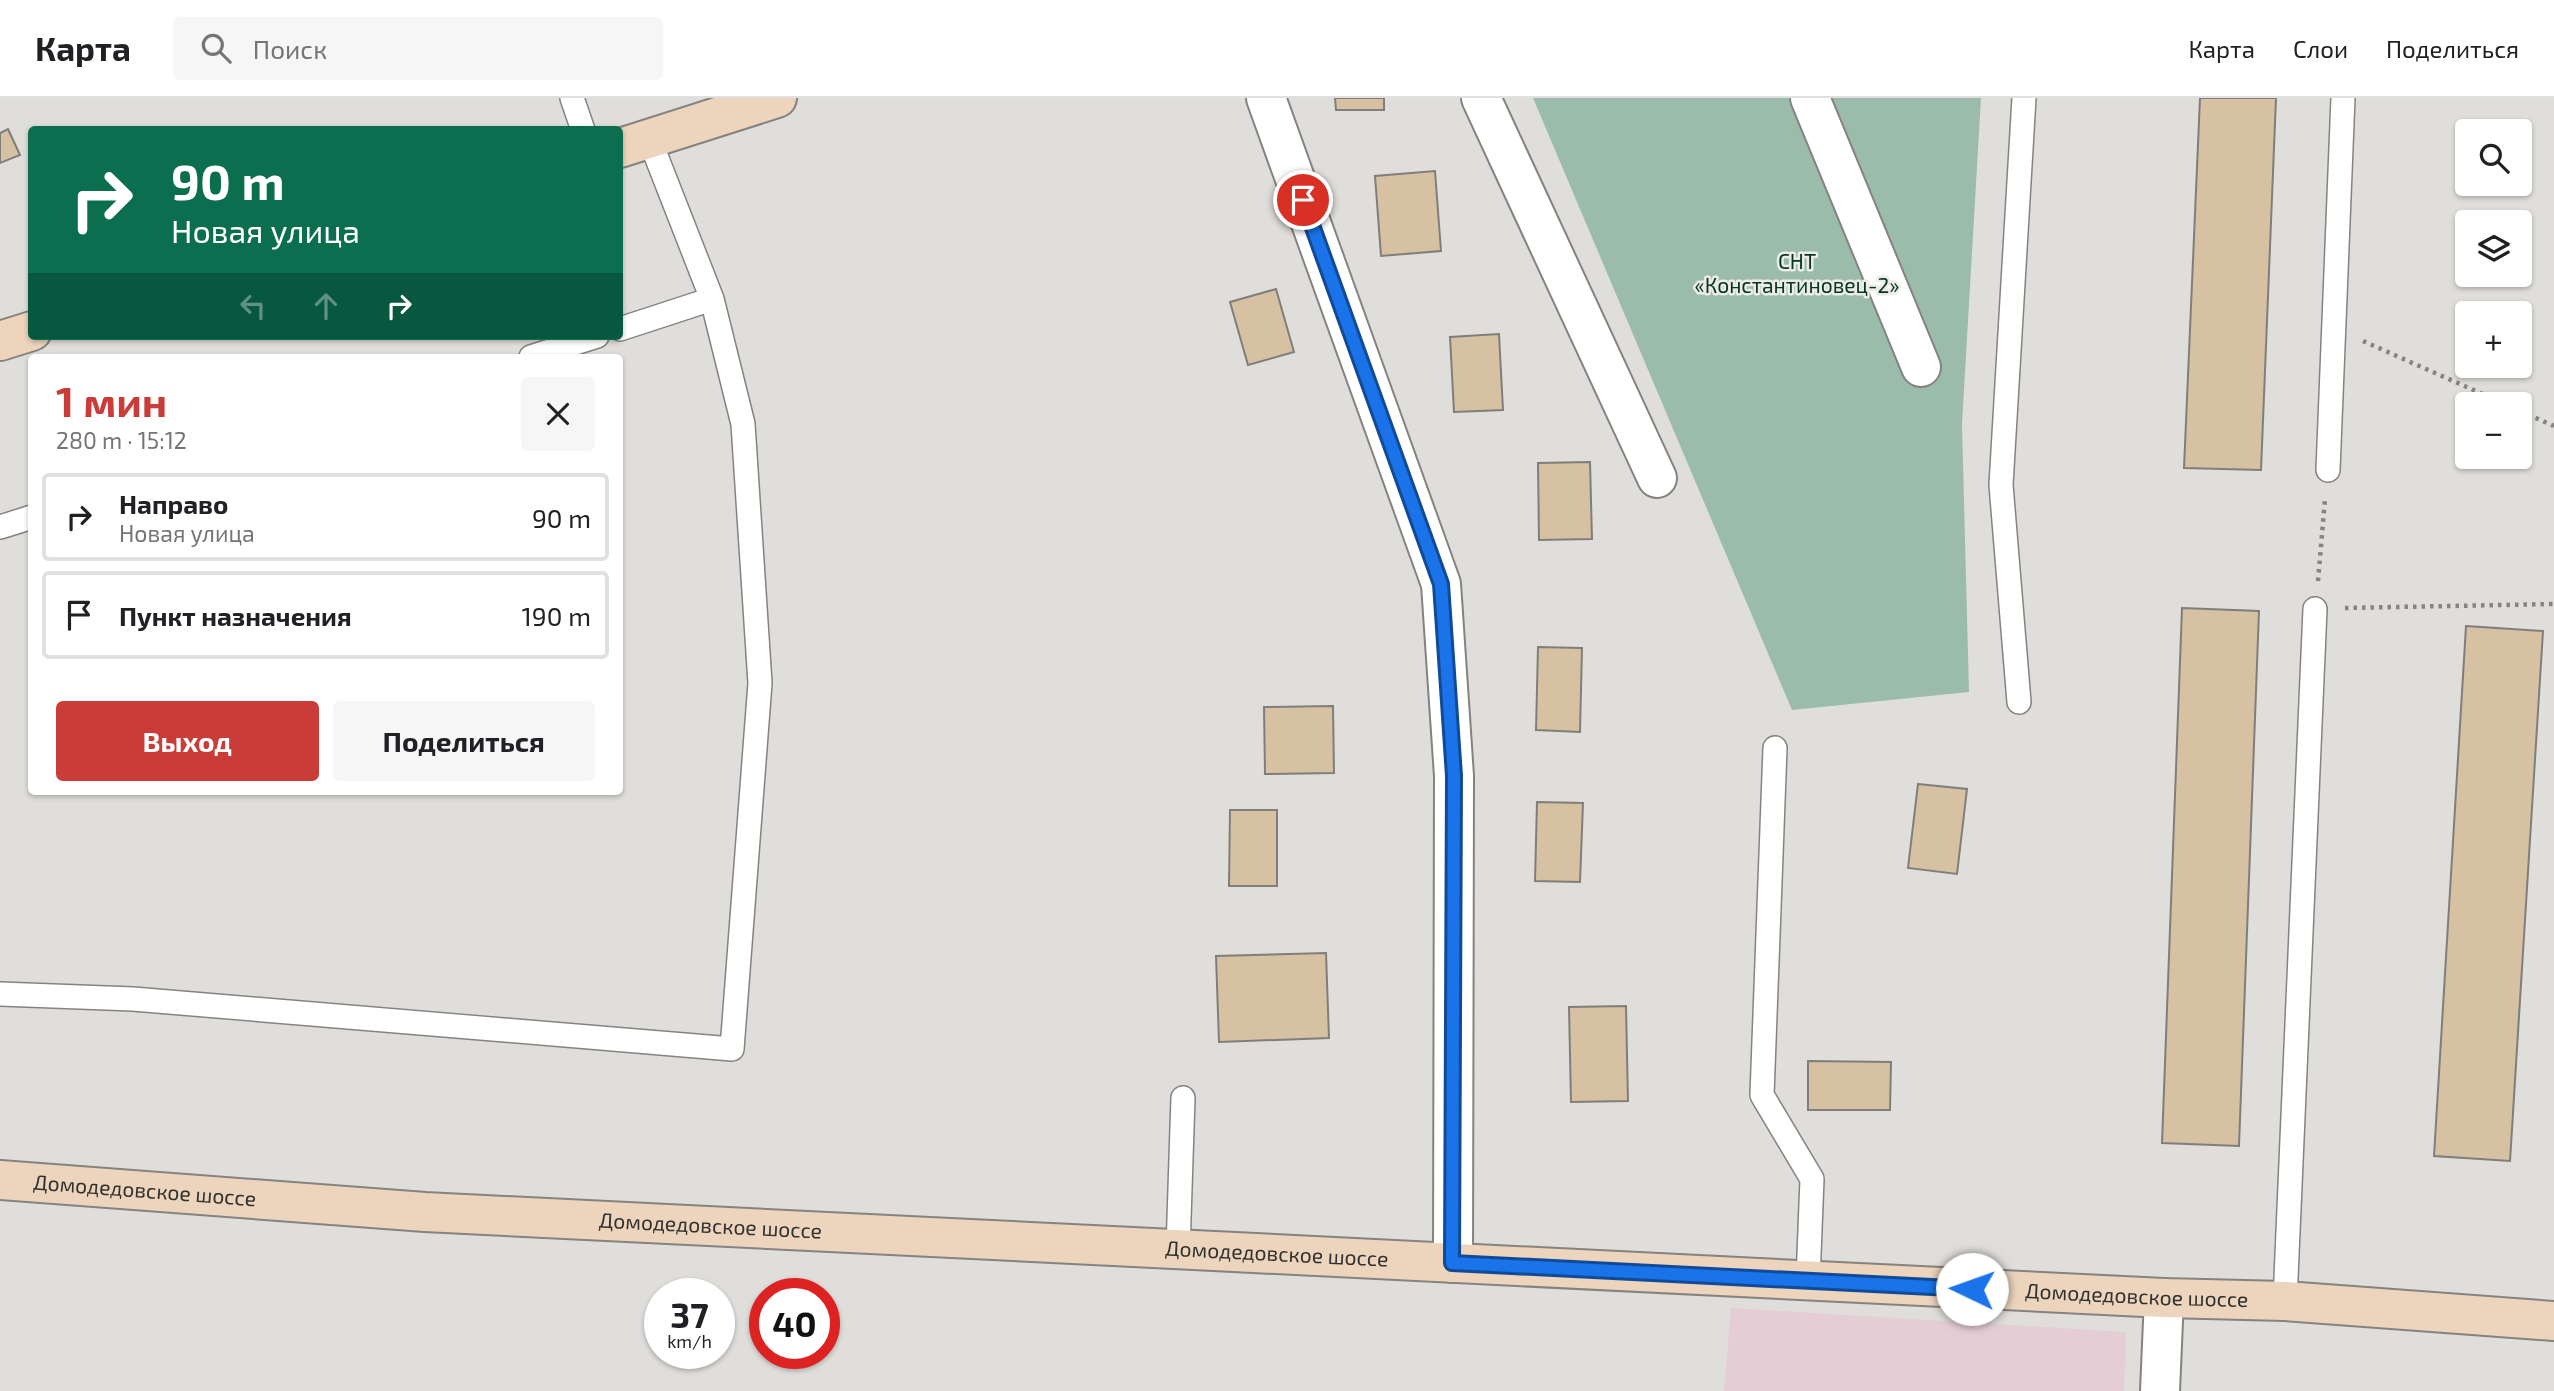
<!DOCTYPE html>
<html lang="ru">
<head>
<meta charset="utf-8">
<style>
	:root { --surface:#fff; --page:#f6f6f6; --text:#202124; --muted:#757577; --line:#e0e0e0; --accent:#ca3c38 }
	body { margin:0; font-family:"Exo 2",sans-serif; background:var(--page); color:var(--text); height:100vh; display:flex; flex-direction:column; font-size:26px; white-space:nowrap }
	* { box-sizing:border-box; margin:0 }
	p { font-size:23px; color:var(--muted) }
	.icon { flex:none; width:38px; height:38px; fill:none; stroke:currentColor; stroke-width:2; stroke-linecap:round; stroke-linejoin:round }
	.map { position:relative; flex:1; overflow:hidden }
	.panel { position:absolute; left:28px; top:256px; width:595px; height:441px; display:flex; flex-direction:column; background:var(--surface); border-radius:7px; box-shadow:0 2px 5px #0004 }
	.panel>* { flex:none }
	.hud { position:absolute; left:28px; top:28px; width:595px; height:214px; border-radius:7px; box-shadow:0 2px 5px #0004; background:#0b6e4f; color:#fff; overflow:hidden }
	.controls { position:absolute; left:2455px; top:21px; display:grid; gap:14px }
	.controls a { display:grid; place-items:center; width:77px; height:77px; border-radius:7px; background:var(--surface); box-shadow:0 2px 5px #0004; font-size:35px }
	.speed { position:absolute; left:644px; top:1180px; display:flex; gap:14px; font-size:35px; font-weight:700; text-align:center }
	.speed>* { display:grid; place-content:center; width:91px; height:91px; border-radius:50%; background:var(--surface); box-shadow:0 2px 5px #0004; line-height:1 }
	.speed small { font-size:18px; font-weight:400 }
	.speed .limit { border:10px solid #d22; background:#fff; color:#111 }
	.pin { position:absolute; display:grid; place-items:center; width:60px; height:60px; color:#fff; margin:-30px; border:4px solid #fff; border-radius:50%; box-shadow:0 2px 7px #0007 }
	.me { position:absolute; width:77px; margin:-38px; rotate:273deg; stroke-linejoin:round; filter:drop-shadow(0 0 5px #0008) }
	.turn { display:flex; align-items:center; gap:24px; height:147px; padding:0 28px; font-size:32px }
	.turn .icon { width:91px; height:91px; stroke-width:2.5 }
	.turn b { display:block; font-size:49px; line-height:60px }
	.lanes { display:flex; align-items:center; height:66px; padding:0 28px; background:#0003; justify-content:center; gap:35px; direction:ltr }
	.lanes .off { opacity:.35 }
	.round { display:grid; place-items:center; flex:none; width:74px; height:74px; border-radius:7px; background:var(--page) }
	.summary { display:flex; align-items:center; justify-content:space-between; height:119px; padding:0 28px }
	h1 { font-size:42px; font-weight:700; line-height:52px; color:var(--accent) }
	.button { display:flex; gap:14px; margin-top:auto; padding:14px 28px }
	.button a { flex:1; height:80px; border-radius:7px; background:var(--accent); color:#fff; font-size:28px; font-weight:700; line-height:80px; text-align:center }
	.button a+a { background:var(--page); color:var(--text) }
	ul { padding:0; list-style:none }
	li { display:flex; align-items:center; gap:21px; height:88px; margin:0 14px 10px; padding:0 14px; border:4px solid var(--line); border-radius:7px }
	li div { flex:1 }
	li b { display:block; font-size:26px }
	li em { font-style:normal }
	header { display:flex; align-items:center; gap:42px; box-sizing:border-box; height:98px; padding:0 35px; background:var(--surface); border-bottom:2px solid var(--line) }
	header strong { font-size:33px }
	nav { display:flex; gap:38px; margin-inline-start:auto; font-size:24px }
	.search { width:490px; height:63px; background:var(--page); display:flex; align-items:center; gap:18px; box-sizing:border-box; padding:0 24px; border-radius:7px; color:var(--muted); font-size:26px }
	.map>svg:first-child { display:block }
</style>
</head>
<body>
<header>
<strong>Карта</strong>
<div class="search"><svg class="icon" aria-label="search" viewBox="0 0 24 24"><circle cx="10" cy="10" r="6"/><path d="M15 15l6 6"/></svg>Поиск</div>
<nav><a>Карта</a><a>Слои</a><a>Поделиться</a></nav>
</header>
<div class="map">
<svg width="2554" height="1293" viewBox="0 0 2554 1293">
	<rect width="100%" height="100%" fill="#e0dedb"/>
	<path fill="#e5cdd6" d="M1731,1210L2126,1234L2124,1293H1724Z"/>
	<path fill="#9bbcab" d="M1533,0H1981L1962,326L1969,594L1792,612Z"/>
	<path fill="#d6c1a3" stroke="#807e7b" stroke-width="2" d="M1335,0H1384V12H1336Z
		M2200,0H2276L2261,372L2184,370Z
		M8,31L20,57L0,65V35Z
		M1435,73L1441,153L1381,158L1375,78Z
		M1276,191L1294,254L1248,267L1230,204Z
		M1499,236L1503,312L1454,314L1450,239Z
		M1590,364L1592,441L1539,442L1538,365Z
		M2182,510L2259,513L2239,1048L2162,1045Z
		M2466,528L2543,533L2510,1063L2434,1058Z
		M1538,549L1582,550L1580,634L1536,632Z
		M1333,608L1334,675L1265,676L1264,609Z
		M1918,686L1967,691L1957,776L1908,770Z
		M1537,704L1583,705L1580,784L1535,783Z
		M1230,712H1277V788H1229Z
		M1326,855L1329,940L1219,944L1216,858Z
		M1626,908L1628,1003L1571,1004L1569,909Z
		M1808,963L1891,964L1890,1012H1808Z"/>
	<g fill="none" stroke-linecap="round" stroke-linejoin="round">
		<g stroke="#858381" stroke-width="26">
			<path id="lane" d="M572,0L583,32
				M620,231L712,201
				M531,259L597,238
				M2328,372L2343,0
				M0,429L32,419
				M2019,604L2001,387L2024,0
				M1775,650L1762,997L1812,1081L1808,1182
				M0,896L133,901L732,951L760,585L743,326L712,201L649,40
				M1178,1151L1183,1000
				M2285,1203L2315,511"/>
		</g>
		<g stroke="#858381" stroke-width="42">
			<path id="street" d="M1266,0L1441,486L1454,678L1453,1165
				M1481,0L1657,380
				M1810,0L1921,269
				M2160,1293L2164,1200"/>
		</g>
		<g stroke="#858381" stroke-width="42">
			<g id="secondary">
				<path d="M620,50L777,0"/>
				<path d="M0,243L32,233"/>
				<path id="s1" d="M0,1082L425,1114L2164,1200L2285,1203L2554,1223"/>
			</g>
		</g>
		<path stroke="#858482" stroke-width="4.5" stroke-dasharray="3.5 5" stroke-linecap="butt" d="M2363,243L2505,306
			M2520,313L2554,328
			M2318,483L2325,401
			M2345,510L2554,506"/>
		<use href="#lane" stroke="#fff" stroke-width="23"/>
		<use href="#street" stroke="#fff" stroke-width="38"/>
		<use href="#secondary" stroke="#ecd4bd" stroke-width="38"/>
	</g>
	<g fill="none" stroke-linecap="round" stroke-linejoin="round">
		<g stroke="#114b97" stroke-width="18">
			<path id="route" d="M1303,102L1441,486L1454,678L1452,1165L1972,1191"/>
		</g>
		<use href="#route" stroke="#1a73e8" stroke-width="12"/>
	</g>
	<g text-anchor="middle" stroke-width="5" stroke-linejoin="round" paint-order="stroke">
		<g font-size="21" fill="#023624" stroke="#edebe8">
			<text x="1797" y="171">СНТ<tspan x="1797" dy="24">«Константиновец-2»</tspan></text>
		</g>
		<g font-size="21" fill="#313130" stroke="#edebe8">
			<text dy="7" stroke="none"><textPath href="#s1" startOffset="145">Домодедовское шоссе</textPath></text>
			<text dy="7" stroke="none"><textPath href="#s1" startOffset="712">Домодедовское шоссе</textPath></text>
			<text dy="7" stroke="none"><textPath href="#s1" startOffset="1279">Домодедовское шоссе</textPath></text>
			<text dy="7" stroke="none"><textPath href="#s1" startOffset="2140">Домодедовское шоссе</textPath></text>
		</g>
	</g>
</svg>
<div class="controls">
<a><svg class="icon" aria-label="search" viewBox="0 0 24 24"><circle cx="10" cy="10" r="6"/><path d="M15 15l6 6"/></svg></a>
<a><svg class="icon" aria-label="layers" viewBox="0 0 24 24"><path d="M12 4l9 5-9 5-9-5zM3 14l9 5 9-5"/></svg></a>
<a>+</a>
<a>−</a>
</div>
<div class="speed"><div>37<small>km/h</small></div><div class="limit">40</div></div>
<div class="pin" style="left:1303px;top:102px;background:#d93025"><svg class="icon" aria-label="arrive" viewBox="0 0 24 24"><path d="M6 21V4h12l-3 4 3 4H6"/></svg></div>
<svg class="me" style="left:1972px;top:1191px" viewBox="-20 -20 40 40"><circle r="19" fill="#fff"/><path d="M0-13L10 11 0 6-10 11z" fill="#1a73e8"/></svg>
<div class="hud">
<div class="turn"><svg class="icon" aria-label="right" viewBox="0 0 24 24"><path d="M7 20v-9h11M14 6l5 5-5 5"/></svg><div><b>90 m</b>Новая улица</div></div>
<div class="lanes"><svg class="icon off" aria-label="left" viewBox="0 0 24 24"><path d="M17 20v-9H6M10 6l-5 5 5 5"/></svg><svg class="icon off" aria-label="ahead" viewBox="0 0 24 24"><path d="M12 20V5M6 11l6-6 6 6"/></svg><svg class="icon" aria-label="right" viewBox="0 0 24 24"><path d="M7 20v-9h11M14 6l5 5-5 5"/></svg></div>
</div>
<section class="panel">
<div class="summary"><div><h1>1 мин</h1><p>280 m · 15:12</p></div><a class="round"><svg class="icon" aria-label="close" viewBox="0 0 24 24"><path d="M6 6l12 12M18 6L6 18"/></svg></a></div>
<ul>
<li><svg class="icon" aria-label="right" viewBox="0 0 24 24"><path d="M7 20v-9h11M14 6l5 5-5 5"/></svg><div><b>Направо</b><p>Новая улица</p></div><em>90 m</em></li>
<li><svg class="icon" aria-label="arrive" viewBox="0 0 24 24"><path d="M6 21V4h12l-3 4 3 4H6"/></svg><div><b>Пункт назначения</b></div><em>190 m</em></li>
</ul>
<div class="button"><a>Выход</a><a>Поделиться</a></div>
</section>
</div>
</body>
</html>
